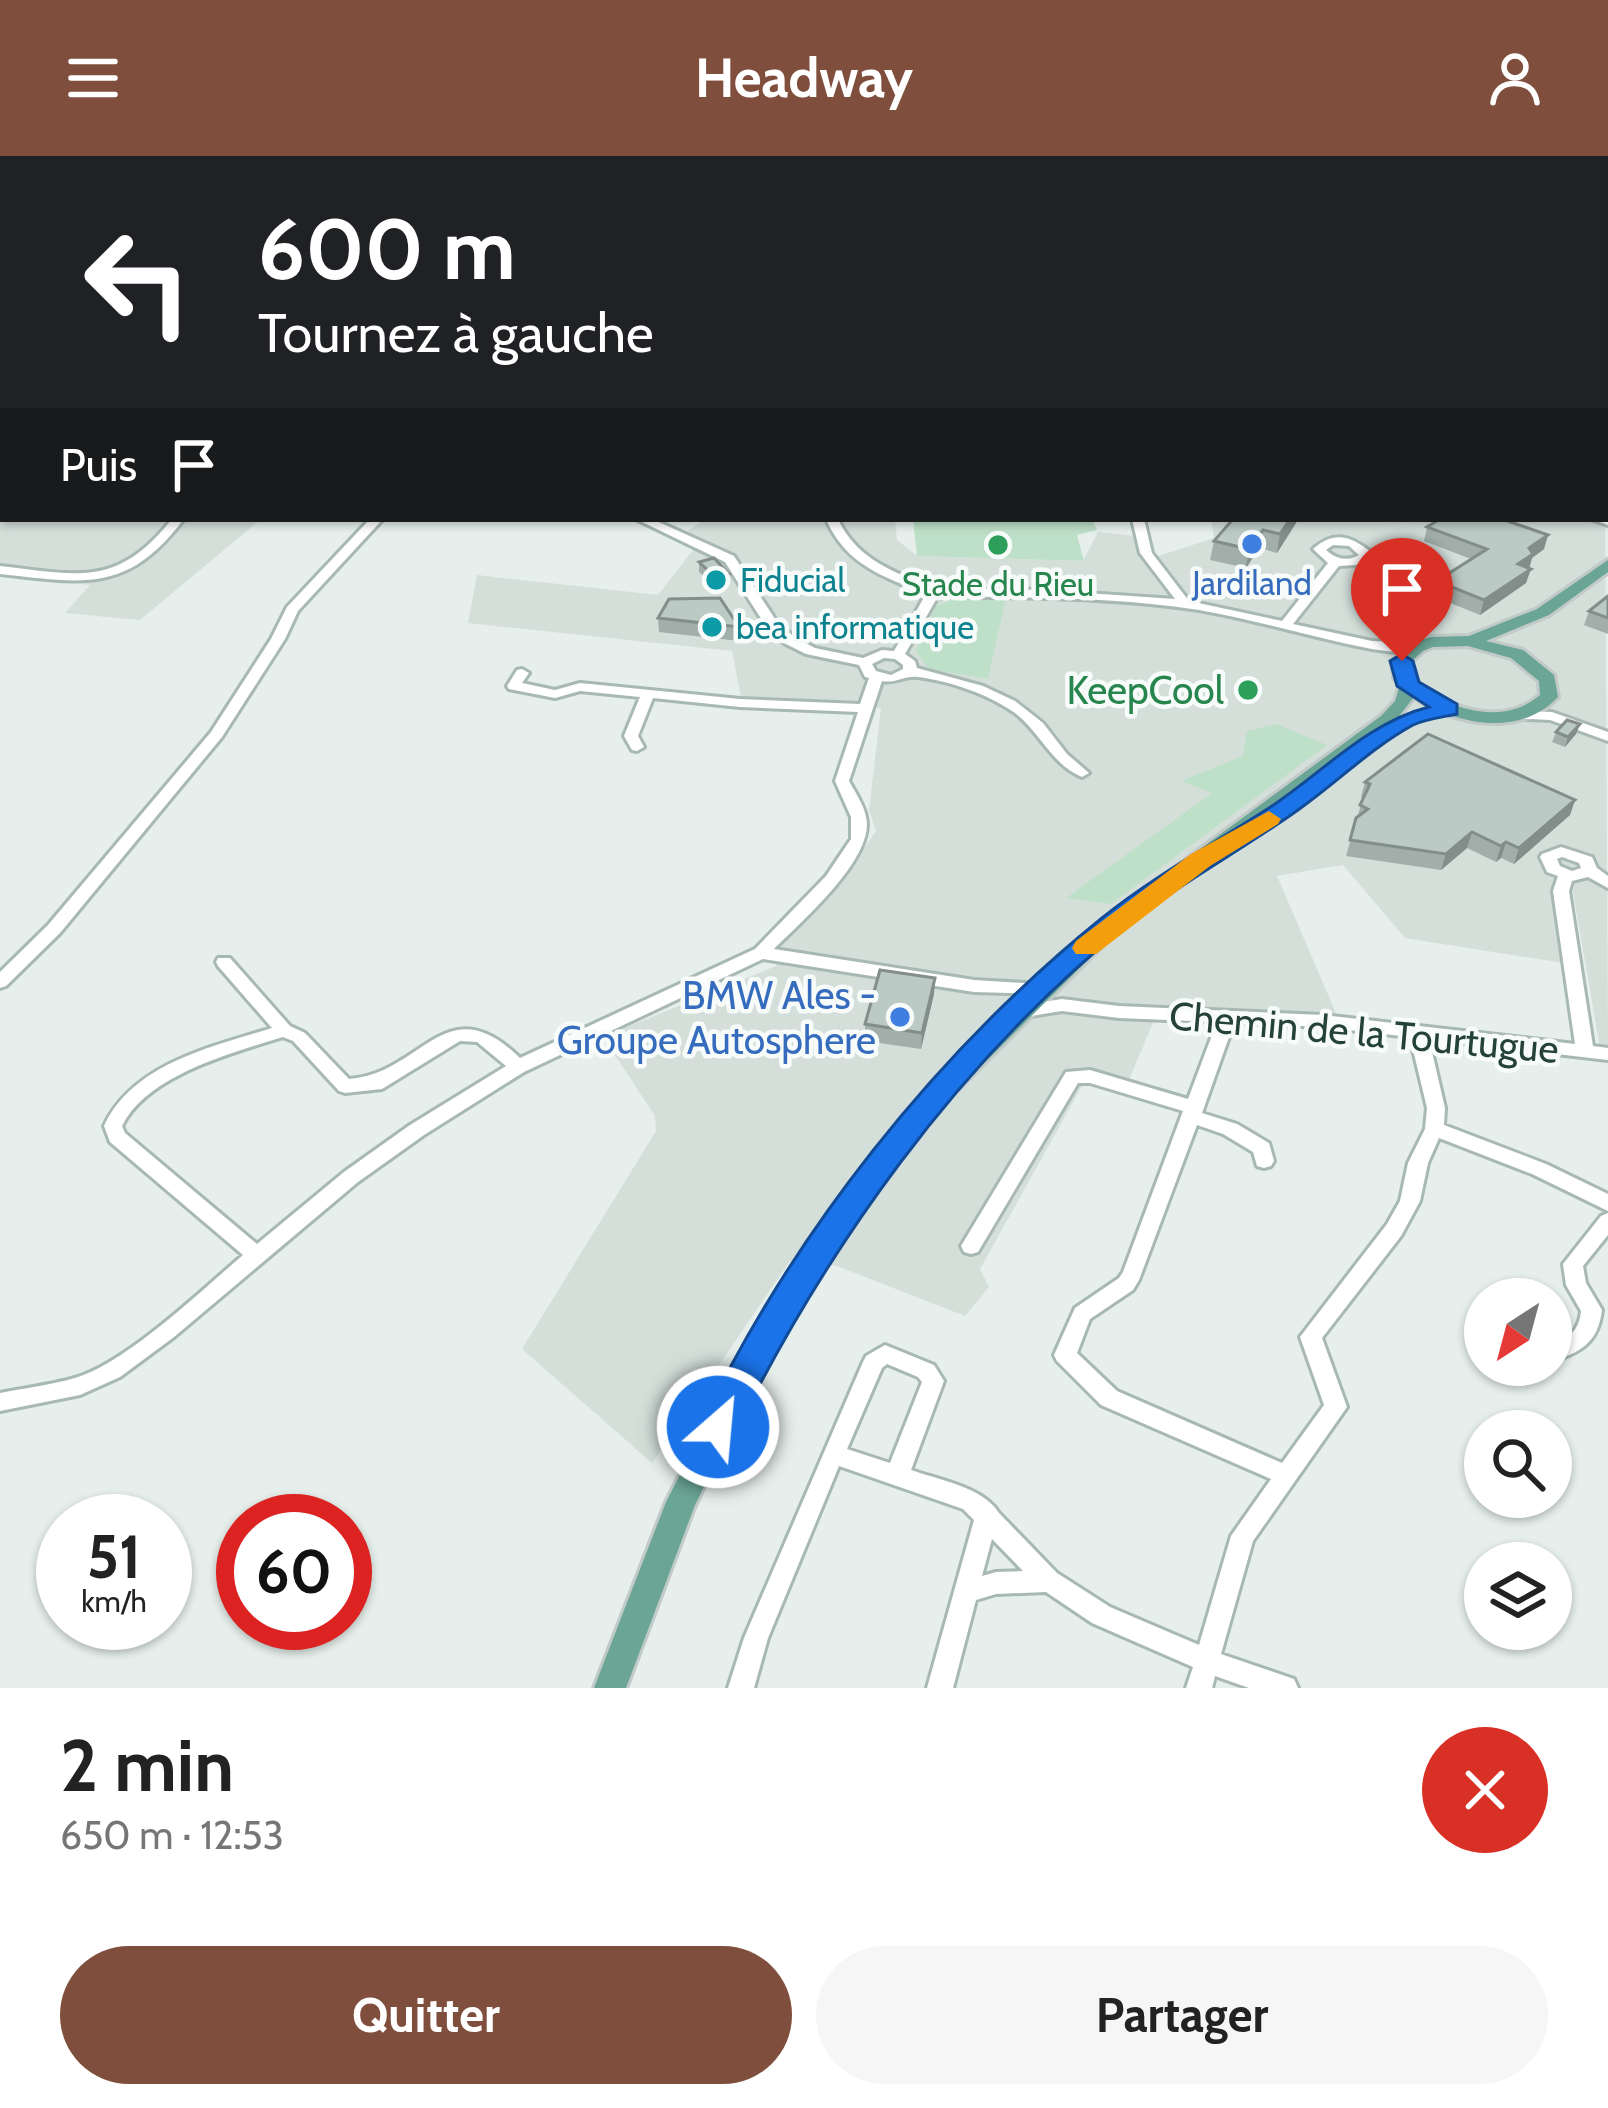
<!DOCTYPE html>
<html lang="fr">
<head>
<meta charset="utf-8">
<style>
	:root { --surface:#fff; --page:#f6f6f6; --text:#222; --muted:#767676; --accent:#804e3d }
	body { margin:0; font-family:Cabin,sans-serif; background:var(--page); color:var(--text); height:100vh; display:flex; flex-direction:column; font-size:45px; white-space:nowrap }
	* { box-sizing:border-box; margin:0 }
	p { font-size:39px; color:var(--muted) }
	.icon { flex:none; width:66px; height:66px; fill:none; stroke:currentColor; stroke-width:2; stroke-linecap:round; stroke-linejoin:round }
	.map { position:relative; height:1532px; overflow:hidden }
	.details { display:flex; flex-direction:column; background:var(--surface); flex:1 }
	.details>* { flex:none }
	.guide { position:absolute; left:0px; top:0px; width:1608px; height:366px; box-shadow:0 3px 9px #0004; background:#202124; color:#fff; overflow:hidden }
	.needle { width:78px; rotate:216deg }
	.fabs { position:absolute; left:1464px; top:1122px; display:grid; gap:24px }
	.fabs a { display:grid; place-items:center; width:108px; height:108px; border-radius:50%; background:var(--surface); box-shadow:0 3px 9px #0004; font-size:60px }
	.speed { position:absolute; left:36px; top:1338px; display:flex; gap:24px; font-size:60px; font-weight:700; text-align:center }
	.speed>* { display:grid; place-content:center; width:156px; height:156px; border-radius:50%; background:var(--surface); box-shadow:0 3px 9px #0004; line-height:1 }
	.speed small { font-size:30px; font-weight:400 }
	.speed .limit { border:18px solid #d22; background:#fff; color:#111 }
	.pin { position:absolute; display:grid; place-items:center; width:102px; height:102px; color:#fff; margin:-123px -51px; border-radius:50% 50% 50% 0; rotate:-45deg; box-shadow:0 0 12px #0007 }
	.pin .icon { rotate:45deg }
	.me { position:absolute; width:132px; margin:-66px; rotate:27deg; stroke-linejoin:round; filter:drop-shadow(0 0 9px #0008) }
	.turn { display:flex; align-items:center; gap:42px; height:252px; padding:0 60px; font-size:54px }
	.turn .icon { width:156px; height:156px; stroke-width:2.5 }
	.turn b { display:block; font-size:84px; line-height:102px }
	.then { display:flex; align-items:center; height:114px; padding:0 60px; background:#0003; gap:24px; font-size:45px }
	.round { display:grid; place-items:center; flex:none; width:126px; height:126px; border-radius:63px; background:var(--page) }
	.summary { display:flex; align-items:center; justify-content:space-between; height:204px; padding:0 60px }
	h1 { font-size:72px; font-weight:700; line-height:90px }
	.button { display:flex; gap:24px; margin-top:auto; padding:24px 60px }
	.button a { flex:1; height:138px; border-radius:72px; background:var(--accent); color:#fff; font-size:48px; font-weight:700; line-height:138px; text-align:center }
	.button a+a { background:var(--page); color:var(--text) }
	header { display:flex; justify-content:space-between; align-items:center; height:156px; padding:0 60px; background:var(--accent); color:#fff; font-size:54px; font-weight:700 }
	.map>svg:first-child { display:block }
</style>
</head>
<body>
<header><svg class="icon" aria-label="menu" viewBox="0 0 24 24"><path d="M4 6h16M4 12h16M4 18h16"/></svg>Headway<svg class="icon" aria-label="person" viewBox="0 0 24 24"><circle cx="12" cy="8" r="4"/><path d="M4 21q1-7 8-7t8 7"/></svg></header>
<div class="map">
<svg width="1608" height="1532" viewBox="0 0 1608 1532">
	<rect width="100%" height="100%" fill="#e6efeb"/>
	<path fill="#d4dfda" d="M0,231L3,363H261L140,464L65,457L90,429L0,419Z
		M1605,321L1608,893L1600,892L1573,736L1552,733L1563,807L1405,782L1343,709L1277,720L1336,857L1154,864L1129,924L1082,930L980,1113L989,1131L965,1160L837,1110L790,1105L652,1307L522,1193L656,975L655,960L603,881L776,810L784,783L839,728L876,675L869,654L881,552L741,541L732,495L468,467L477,419L658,439L693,394L687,375L706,363H895L897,384L917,400L1083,405L1098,376L1136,380L1155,401L1214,382L1211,363H1605Z"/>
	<path fill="#bfe0c8" d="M913,363H1092L1097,374L1077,379L1084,405L917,400Z
		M1006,441L988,523L929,513L916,495L936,450L954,443Z
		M1276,568L1327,589L1111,748L1066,742L1212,637L1181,625L1243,600L1247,575Z"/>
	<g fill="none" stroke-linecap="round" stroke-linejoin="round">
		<path fill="#8ec9d4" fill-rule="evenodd" d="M3,74V82L0,83V75Z"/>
		<g stroke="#a8b8b2" stroke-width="6">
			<path id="minor" d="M513,0H521L519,3H511Z
				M893,0H902L905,3H896Z
				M1204,0H1215L1219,3H1208Z
				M0,81L3,82V88L0,87Z
				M0,139H3V145H0Z
				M1605,189H1608V195H1605Z
				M3,203V209L0,210V204Z
				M1605,208L1608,209V218L1605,217Z
				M0,217L3,218V224L0,223Z
				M1605,248L1608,249V255L1605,254Z
				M0,280H3V286H0Z
				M3,344V354L0,355V345Z
				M1605,361H1608V369L1591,363H1605Z
				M172,363H184C127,438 85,427 0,418V410C79,419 117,432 172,363Z
				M370,363H383L298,455L285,483L222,581L60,777L6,830L0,832V816L48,769L211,576L271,483L287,451Z
				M636,363H652L734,400L779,469L796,482L815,492L863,502L882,494L894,495L923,443C914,432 903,429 890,423C860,410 839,393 826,363H838C855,400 888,414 924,428L930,436L948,432L1042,434L1175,443L1140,397L1132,363H1144L1152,397L1189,445L1282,465L1328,407L1313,393C1334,374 1351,380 1371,396V402L1356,409L1339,410L1293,468L1372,485L1417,487L1424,491C1410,500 1388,495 1372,493C1314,482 1257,464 1199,454C1116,441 1031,442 948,440L937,442L905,498L915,505L917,512L983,530L1015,545L1043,567L1067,598L1089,617L1082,621C1052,609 1040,576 1015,557C988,538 950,525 918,521C904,519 896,528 882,525L849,625C855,636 864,649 866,661C876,701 801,766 774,793L974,824L1041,828L1050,834L1047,838L974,836L763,803L524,916L424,979L358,1026L174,1181L120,1221L80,1239L0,1255V1237C25,1232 51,1229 75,1222C126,1207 201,1135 243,1099L110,986L104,970C133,908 211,891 272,872L218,810L216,806L218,802H230L290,870L305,877L349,923C423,918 445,829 520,902L755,793L826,720L851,683V661L835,625L858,556L740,551L653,542L638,580L644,591L637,595L632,594L624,580L640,541L580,535L555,542L509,533L507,530L517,514L522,513L529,517L522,527L555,534L580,527L740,543L860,548L869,522L865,521L859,509L806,498L786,488L769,475L725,406ZM1333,389L1349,390L1359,399C1347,406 1336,403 1326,394ZM884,502L895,503L903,509V513L891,519L876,515L872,508ZM283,881L293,885L339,935L345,937L382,933L460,885L477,886L506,910L410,969L344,1016L257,1088L125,977L122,970C147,919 232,897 283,881Z
				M1516,555L1552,556L1608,576V585L1550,564L1511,562L1509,559L1511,556Z
				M1561,691L1592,701L1597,712L1608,720V732L1588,721L1572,725L1569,735L1593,890L1608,892V904L1429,883L1445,952L1444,969L1546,1008L1608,1038V1055L1532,1018L1439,982L1428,1007L1420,1045L1401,1080L1322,1182L1347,1251L1253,1385L1221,1498L1294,1523L1298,1532H1249L1215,1520L1212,1532H1186L1193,1511L1092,1467L1046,1436L996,1438L976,1444L953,1532H927L974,1364L963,1353L839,1310L768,1482L754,1532H728L744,1482L863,1206L866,1200L885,1189L934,1209L944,1225L911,1314C939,1324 983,1331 999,1357L1057,1417L1110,1451L1199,1489L1231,1380L1271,1323L1101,1249L1057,1205L1054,1199L1075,1152L1119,1122L1123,1116L1183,955L1090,927H1078L978,1096L971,1098L964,1096L961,1090L1066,916L1090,914L1188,943L1217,866L1119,862L1062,855L1018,862L1009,856L1018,850L1062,843L1119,850L1323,859L1575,888L1553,735L1558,720L1547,716L1540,701L1542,698ZM1562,701L1579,707L1581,712L1572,715L1560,710L1557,703ZM1234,867L1323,871L1410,881L1427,952L1425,973L1408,1007L1400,1045L1387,1068L1300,1181L1324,1249L1282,1307L1117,1235L1077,1197L1090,1163L1133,1134L1139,1124L1197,969L1223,978L1253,996L1257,1010L1264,1012L1271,1010L1274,1005L1269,987L1237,968L1202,957ZM887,1208L918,1221L922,1226L890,1307L847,1293L882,1212ZM992,1383L1023,1415L996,1416L982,1420Z
				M1608,1057V1079L1583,1110L1586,1127L1602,1154C1598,1187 1581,1196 1551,1206V1188C1569,1182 1579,1175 1581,1155L1566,1129L1563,1108L1601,1060Z"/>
		</g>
		<g stroke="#c2cac8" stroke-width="6">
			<path id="major" d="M1605,130L1608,131V140L1605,139Z
				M1608,404V416L1549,459L1486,485L1523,494L1554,519L1558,541C1520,582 1456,569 1414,541L1393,568L1119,773L940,951L853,1066L766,1205L695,1349L626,1532H594L666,1346L746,1189L835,1052L924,939L1105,763L1381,560L1395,545L1400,529L1394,522L1393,505L1411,487L1431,481L1469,480L1537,453ZM1468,490L1511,502L1539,525L1540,539C1502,572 1444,553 1412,521L1411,506L1423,495L1433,491Z"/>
		</g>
		<use href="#minor" fill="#fff" fill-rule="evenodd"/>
		<use href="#major" fill="#6aa596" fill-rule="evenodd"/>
	</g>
	<path fill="#a1aea9" d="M1296,367L1277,397L1259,392L1246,412L1210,404L1214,385Z
		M1427,371L1548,379L1544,393L1532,402L1526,427L1480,459L1433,440L1437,425L1471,403L1424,385Z
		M699,406L729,418V427L715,431L699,416Z
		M1608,440V478L1584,469L1589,455Z
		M658,462L739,471V485L659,476Z
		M1580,568L1576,578L1565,591L1552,586L1556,576Z
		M1365,626L1575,644L1570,659L1514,708L1501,702L1496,706L1467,692L1441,714L1346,700L1363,642L1361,641Z
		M934,838L921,893L865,885V868Z"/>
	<path fill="#838d89" d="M1290,363H1297L1296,367L1277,397L1280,378Z
		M1263,374L1259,392L1246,412L1249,393Z
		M1548,379L1544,393L1532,402L1529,412L1518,408L1529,392Z
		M1531,413L1526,427L1480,459L1484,444Z
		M729,418V427L715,431V421Z
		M1580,568L1576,578L1565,591L1568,581Z
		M1575,644L1570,659L1514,708L1519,692Z
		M1472,676L1467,692L1441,714L1446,698Z
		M1506,686L1501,702L1496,706L1501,690Z
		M935,822L934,838L921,893L922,877Z"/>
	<path fill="#bbcac4" stroke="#838d89" stroke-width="3" d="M1233,363H1290L1280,378L1263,374L1249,393L1214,385Z
		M1440,363H1502L1548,379L1529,392L1533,398L1518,408L1531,413L1484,444L1437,425L1487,393L1427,371Z
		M714,402L729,418L715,421L699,406Z
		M1608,440V462L1589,455Z
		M720,442L739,471L658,462L669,443Z
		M1567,564L1580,568L1568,581L1556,576Z
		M1428,578L1575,644L1519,692L1506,686L1501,690L1472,676L1446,698L1350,684L1356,662L1368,653L1360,649L1370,628L1365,626Z
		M880,814L935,822L922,877L865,868Z"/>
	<path fill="#1a73e8" stroke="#114b97" stroke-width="3" d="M1402,498L1413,505L1419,526L1457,548V558C1443,561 1426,563 1413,569C1369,593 1330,633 1288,661C1233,699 1175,731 1122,773C956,909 826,1091 732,1283L718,1287L705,1283L700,1271C792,1078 935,897 1102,762C1154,720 1213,688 1269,652C1321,618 1368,566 1429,551L1397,530L1390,505Z"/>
	<path fill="#f59e0b" d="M1269,655L1281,663L1278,668L1210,710L1096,798H1076L1072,792L1076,785L1191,698Z"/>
	<g fill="#3f7fe0" stroke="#f7fbf9" stroke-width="4.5">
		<circle cx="1252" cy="388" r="12"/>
		<circle cx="900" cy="861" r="12"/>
	</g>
	<g fill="#2e9e5b" stroke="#f7fbf9" stroke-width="4.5">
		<circle cx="998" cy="389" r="12"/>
		<circle cx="1248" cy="534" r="12"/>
	</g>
	<g fill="#0f9aa8" stroke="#f7fbf9" stroke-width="4.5">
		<circle cx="716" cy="424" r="12"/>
		<circle cx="712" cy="471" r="12"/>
	</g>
	<g text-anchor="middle" stroke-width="9" stroke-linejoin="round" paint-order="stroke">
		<g font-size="33" fill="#0d838f" stroke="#f7fbf9" text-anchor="start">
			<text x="740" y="436">Fiducial</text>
			<text x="736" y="483">bea informatique</text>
		</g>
		<g font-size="33" fill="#366cbe" stroke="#f7fbf9">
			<text x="1252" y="439">Jardiland</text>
		</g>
		<g font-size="33" fill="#27864d" stroke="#f7fbf9">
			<text x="998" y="440">Stade du Rieu</text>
		</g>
		<g font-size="39" fill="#27864d" stroke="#f7fbf9" text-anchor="end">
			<text x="1224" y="548">KeepCool</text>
		</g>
		<g font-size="39" fill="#366cbe" stroke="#f7fbf9" text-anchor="end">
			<text x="876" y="853">BMW Ales -<tspan x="876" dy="45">Groupe Autosphere</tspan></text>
		</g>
		<g font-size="39" fill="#24423a" stroke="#f7fbf9">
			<text transform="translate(1364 876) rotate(5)" y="14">Chemin de la Tourtugue</text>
		</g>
	</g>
</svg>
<div class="fabs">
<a><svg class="needle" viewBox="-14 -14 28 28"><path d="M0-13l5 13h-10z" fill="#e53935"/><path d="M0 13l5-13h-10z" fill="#767676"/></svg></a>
<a><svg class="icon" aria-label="search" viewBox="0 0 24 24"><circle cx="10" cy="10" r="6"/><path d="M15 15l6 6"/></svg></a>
<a><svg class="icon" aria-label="layers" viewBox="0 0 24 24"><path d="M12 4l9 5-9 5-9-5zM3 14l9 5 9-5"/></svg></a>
</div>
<div class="speed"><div>51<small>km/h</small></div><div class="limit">60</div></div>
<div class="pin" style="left:1402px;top:505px;background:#d93025"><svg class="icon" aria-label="arrive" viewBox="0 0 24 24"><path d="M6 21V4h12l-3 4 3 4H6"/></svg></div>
<svg class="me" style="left:718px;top:1271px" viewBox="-20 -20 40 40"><circle r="17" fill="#1a73e8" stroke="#fff" stroke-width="3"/><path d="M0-11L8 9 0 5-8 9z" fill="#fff"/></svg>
<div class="guide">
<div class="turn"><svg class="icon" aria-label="left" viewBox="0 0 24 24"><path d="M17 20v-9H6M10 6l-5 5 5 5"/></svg><div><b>600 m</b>Tournez à gauche</div></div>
<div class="then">Puis<svg class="icon" aria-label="arrive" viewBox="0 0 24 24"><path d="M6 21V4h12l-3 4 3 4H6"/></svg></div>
</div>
</div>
<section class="details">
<div class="summary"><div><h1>2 min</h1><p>650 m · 12:53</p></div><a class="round" style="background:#d93025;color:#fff"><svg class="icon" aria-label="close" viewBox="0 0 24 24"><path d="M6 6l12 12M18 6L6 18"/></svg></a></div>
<div class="button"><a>Quitter</a><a>Partager</a></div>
</section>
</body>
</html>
